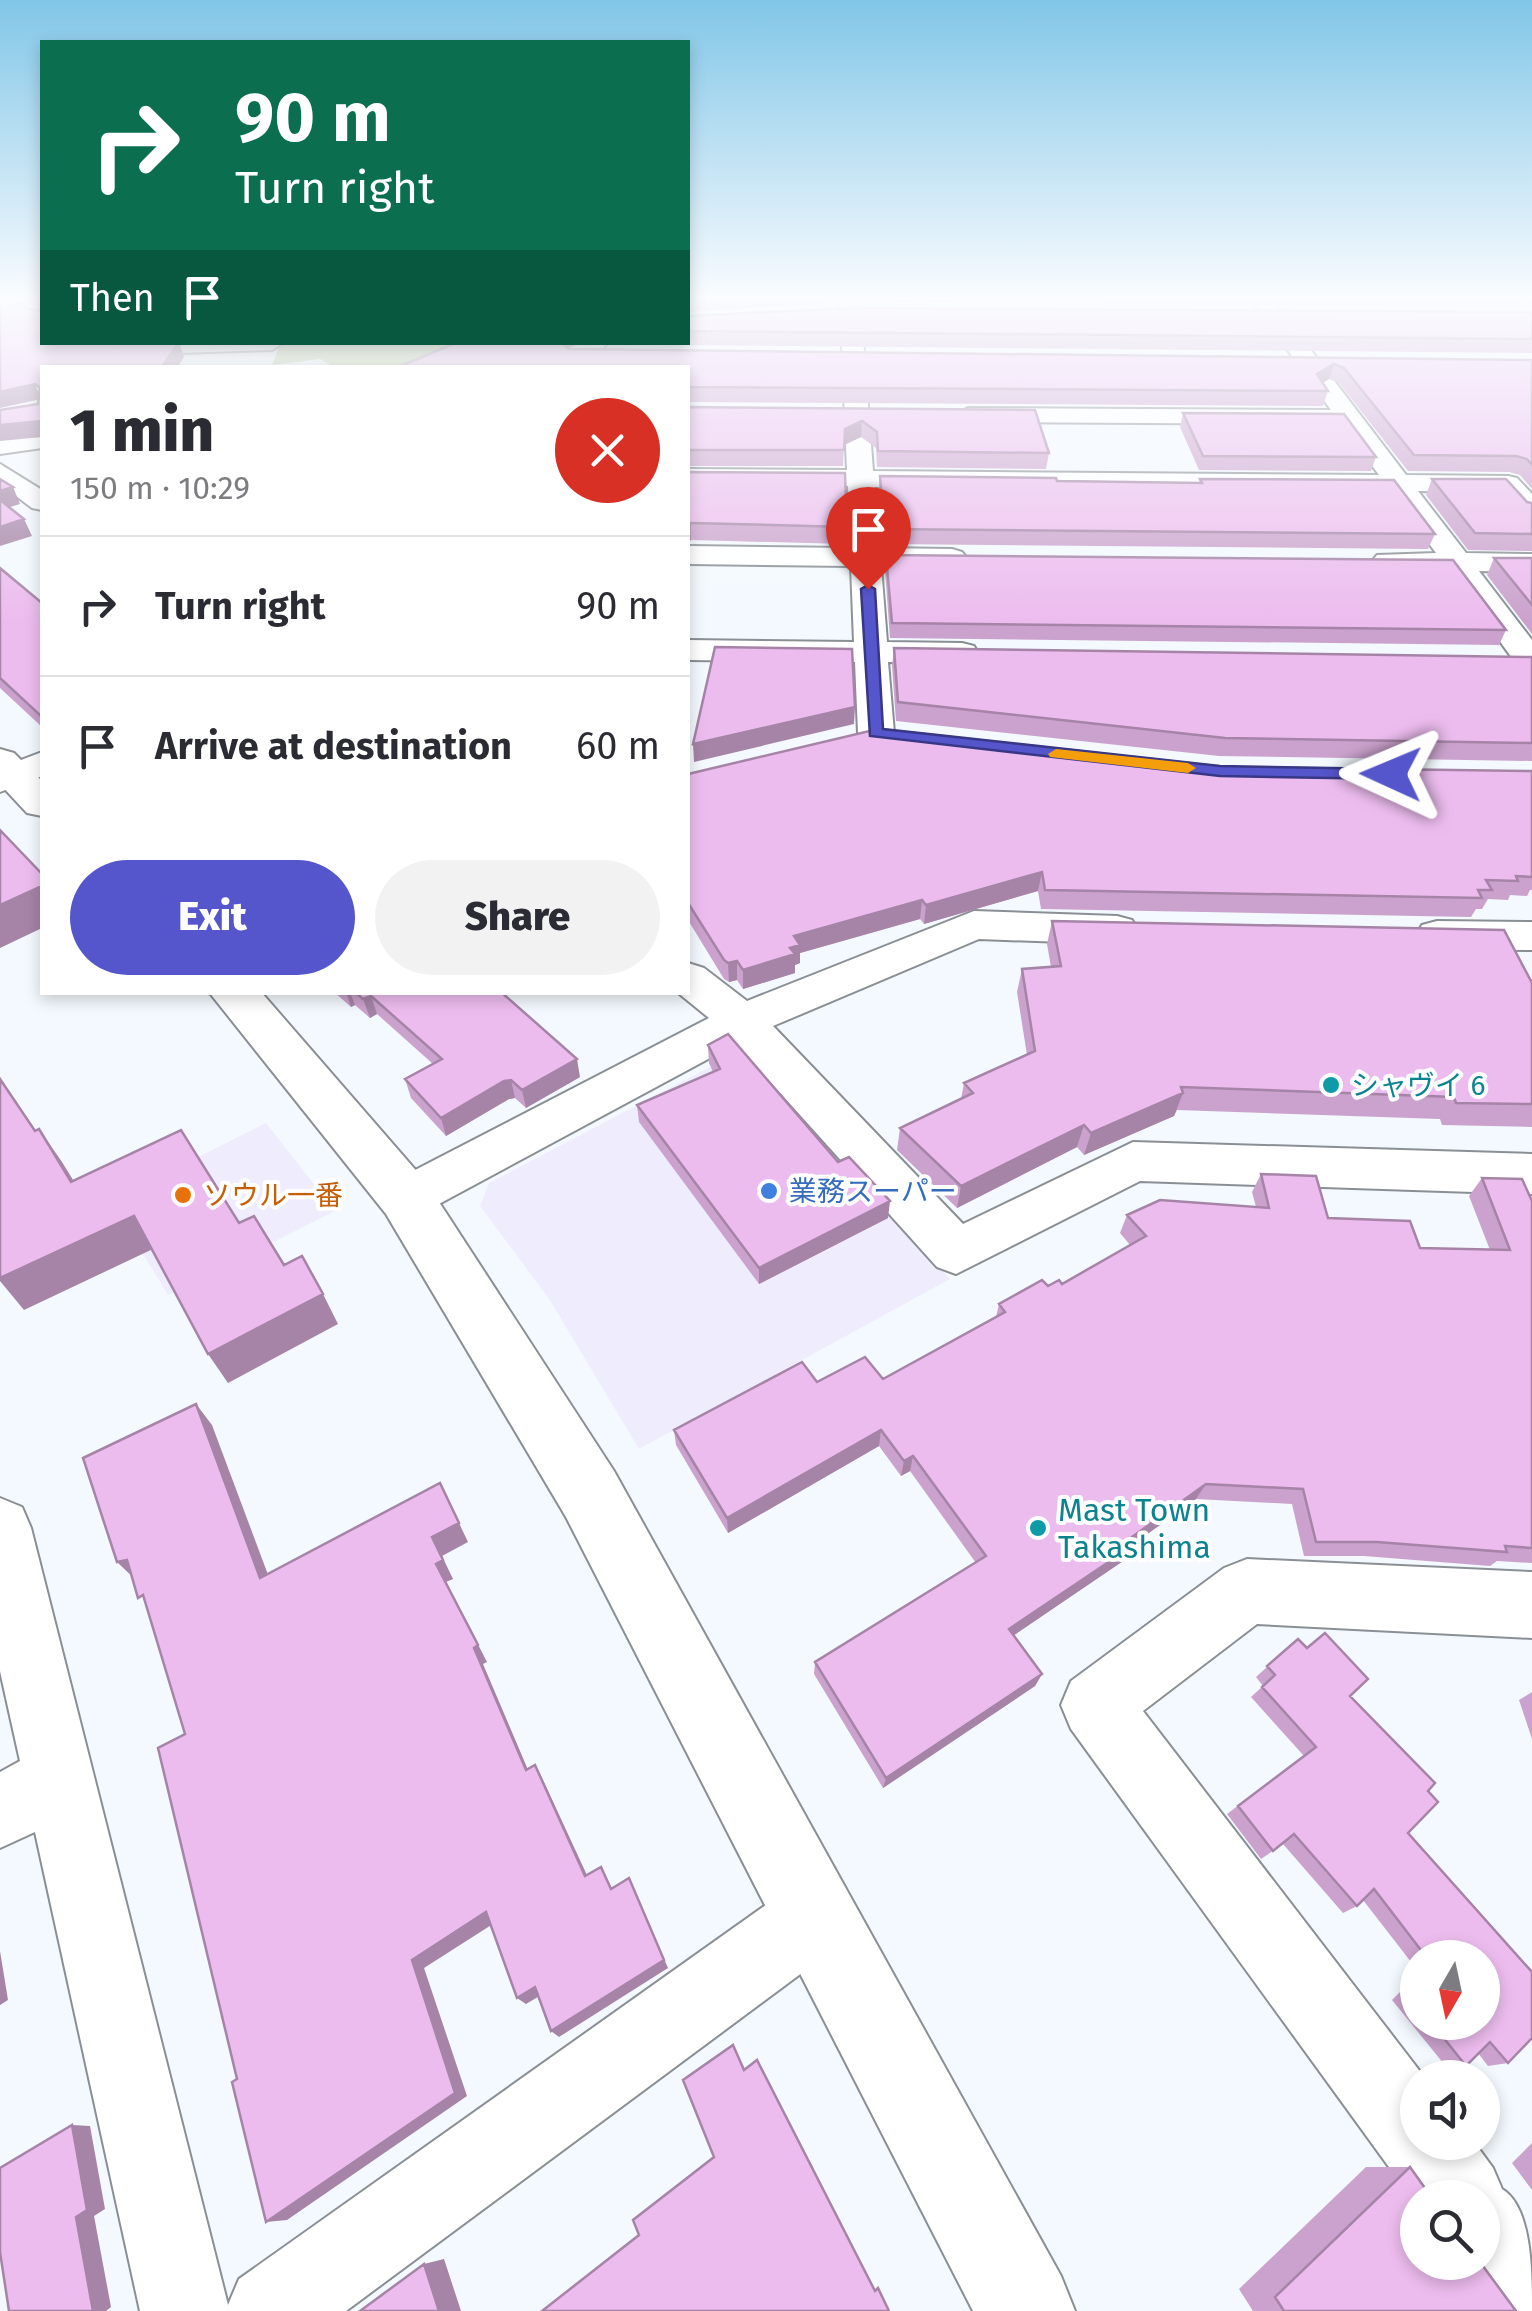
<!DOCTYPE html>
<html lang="en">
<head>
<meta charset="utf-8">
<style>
	:root { --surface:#fff; --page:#f2f2f3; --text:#2b2b33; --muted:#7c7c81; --line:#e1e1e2; --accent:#55c }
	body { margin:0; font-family:"Fira Sans","Noto Sans JP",sans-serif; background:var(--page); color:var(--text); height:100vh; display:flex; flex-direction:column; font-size:38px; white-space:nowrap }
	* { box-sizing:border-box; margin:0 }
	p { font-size:32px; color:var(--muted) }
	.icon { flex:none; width:55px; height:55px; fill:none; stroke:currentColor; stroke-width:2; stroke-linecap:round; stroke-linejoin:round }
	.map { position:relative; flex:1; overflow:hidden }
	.details { position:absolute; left:40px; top:365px; width:650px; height:630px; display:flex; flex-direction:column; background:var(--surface); border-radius:0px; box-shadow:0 5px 15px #0003 }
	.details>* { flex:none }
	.guide { position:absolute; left:40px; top:40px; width:650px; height:305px; border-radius:0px; box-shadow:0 5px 15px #0003; background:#0b6e4f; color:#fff; overflow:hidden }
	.needle { width:65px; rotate:189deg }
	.tools { position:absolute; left:1400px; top:1940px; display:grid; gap:20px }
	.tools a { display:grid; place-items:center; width:100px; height:100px; border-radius:50%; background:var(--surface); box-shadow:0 5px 15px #0003; font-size:50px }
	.pin { position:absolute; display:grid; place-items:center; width:85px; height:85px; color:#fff; margin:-102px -42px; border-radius:50% 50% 50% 0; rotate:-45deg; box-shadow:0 0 10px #0007 }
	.pin .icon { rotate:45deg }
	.me { position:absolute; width:110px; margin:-55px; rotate:271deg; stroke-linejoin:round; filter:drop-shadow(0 0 8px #0008) }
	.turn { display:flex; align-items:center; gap:35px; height:210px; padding:0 30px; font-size:45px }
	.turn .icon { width:130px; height:130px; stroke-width:2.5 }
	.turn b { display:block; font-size:70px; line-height:85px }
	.then { display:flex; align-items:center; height:95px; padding:0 30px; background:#0003; gap:20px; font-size:38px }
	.round { display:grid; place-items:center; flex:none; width:105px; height:105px; border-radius:52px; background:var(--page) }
	.headline { display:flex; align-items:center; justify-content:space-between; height:170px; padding:0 30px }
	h1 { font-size:60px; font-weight:800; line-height:75px }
	.primary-button { display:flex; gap:20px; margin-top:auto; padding:20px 30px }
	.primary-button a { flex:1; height:115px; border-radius:60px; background:var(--accent); color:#fff; font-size:40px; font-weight:800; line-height:115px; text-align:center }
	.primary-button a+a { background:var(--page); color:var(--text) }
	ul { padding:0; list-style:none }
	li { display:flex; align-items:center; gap:30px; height:140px; padding:0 30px; border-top:2px solid var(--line) }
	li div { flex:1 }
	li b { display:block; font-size:38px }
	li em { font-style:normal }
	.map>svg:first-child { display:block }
</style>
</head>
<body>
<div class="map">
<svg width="1532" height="2311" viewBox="0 0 1532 2311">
	<rect width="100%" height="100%" fill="#f3f9fe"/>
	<path fill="#efecfd" d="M727,1058L753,1060L950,1279L639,1449L550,1300L480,1206L489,1183Z
		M266,1123L335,1211L168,1295L111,1201Z"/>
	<path fill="#aec98d" d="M281,343H483L457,367L336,368L320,359L272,365Z"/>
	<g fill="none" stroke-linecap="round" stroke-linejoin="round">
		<g stroke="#898f94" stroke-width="4">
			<path id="minor" d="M42,298V322L25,318L22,314L35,299Z
				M840,298H860L873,471L1379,475L1342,424L968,422L956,415L968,408L1331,410L1250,298H1271L1406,475L1508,476L1517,478L1532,494V518L1522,516L1501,492L1418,491L1466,553L1532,554V572L1479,571L1532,640V672L1520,669L1449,571L1377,567L1372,561L1377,555L1436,553L1390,491L875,487L879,548L952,549L962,552L967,558L962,564L952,567L881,566L887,642L962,643L974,646L978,653L974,660L962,663L888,662L894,733L889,741L876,744L863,741L858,733L855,662L688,660V640L854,642L851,566L688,564V546L850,548L848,486L688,485V469L847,470Z
				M111,342H283V343L272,350L119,355L108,348Z
				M582,342H609C586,367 557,368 526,368Z
				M42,433V448L0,454V438Z
				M0,464L42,490V510L32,508L0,484Z
				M42,752V776L0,792V768Z
				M974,911L1117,916L1132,920L1138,930L1132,940L1117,944L979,939L773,1026L963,1224L1133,1142L1532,1154V1194L1140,1181L956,1274L937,1267L736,1044L424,1212L406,1218L388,1212L380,1198L388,1184L709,1018L677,992H688V963L704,968L747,1001Z
				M1437,921L1532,922V950L1437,949L1422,945L1416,935L1422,925Z
				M0,1498L22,1507L31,1528L228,2305L239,2279L787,1890L814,1879L841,1890L852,1917L841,1944L346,2311H140L35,1832L0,1848V1772L20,1761L0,1671Z
				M1247,1559L1532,1572V1638L1257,1624L1143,1711L1425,2078H1418V2142H1474L1493,2168L1502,2189C1532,2207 1532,2272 1532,2311H1493L1457,2262H1482V2198H1418V2207L1071,1729L1061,1705L1071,1681L1224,1568Z"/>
		</g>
		<g stroke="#898f94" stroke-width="4">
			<path id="tertiary" d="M0,749L14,753L42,781V816L27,813L0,784Z
				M209,992H261L426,1182L614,1471L1061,2276L1075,2311H973L566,1517L386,1214Z"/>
		</g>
		<use href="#minor" fill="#fff" fill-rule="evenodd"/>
		<use href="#tertiary" fill="#fff" fill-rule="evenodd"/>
	</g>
	<path fill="#cba2cd" d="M688,298H914L913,303L851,302L688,312Z
		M923,298H1532V306L923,303Z
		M1532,312V353L578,344L567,348L1532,360V489L1520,475L1509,472L1408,471L1339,383L1329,379L1323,383L1328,391L1323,406L688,402V368L458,342H688V316Z
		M688,407L1035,410L1049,453L1046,469L877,467L876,448L861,437L844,445L843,466H688Z
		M1183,413L1376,457L1371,471L1199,470L1180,427Z
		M688,472L847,527L846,544L691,540Z
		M880,476L1199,483L1200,479L1435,534L1428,549L883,544L879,491Z
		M1432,479L1532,503V551L1468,550L1426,495Z
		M886,555L1506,630L1499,645L890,638L885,570Z
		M1494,558H1532V634L1487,575Z
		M0,568L42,603V727L0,688Z
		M894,648L1532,657V761L1219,756L896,721L892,666Z
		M1225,767L1532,771V890H1530L1527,896L1510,895L1508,900L1488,899L1482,909H1476L1471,917L1041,909L1038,891L924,924L920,919L800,953V963L795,965V973L743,989L737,980L729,982L724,979L688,920V774Z
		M1052,921L1532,983V1127L1442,1125L1440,1119L1177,1110L1174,1116L1084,1155L1077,1147L957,1208L897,1150L900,1128L961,1099L964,1083L1027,1055L1017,992L1022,969L1051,967L1047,944Z
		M334,992H501L580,1077L526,1108L515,1098L509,1099L446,1136L411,1098L405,1079L433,1064L377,1014L370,1018L355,1005L351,1007Z
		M708,1045L838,1162L888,1218L759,1284L639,1122L637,1105L713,1072L709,1063Z
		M1261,1174L1328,1218L1420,1248L1490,1250L1469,1196L1482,1178L1532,1201V1563L1497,1561L1490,1566L1364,1556H1304L1292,1504L1196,1499L1136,1542L1129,1557L1014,1635L1042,1674L1035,1686L883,1788L814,1674L815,1662L976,1563L910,1471L901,1476L879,1446L728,1533L676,1445L674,1430L817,1382L883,1379L996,1317L999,1304L1048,1286L1062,1284L1130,1245L1120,1233L1127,1215L1256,1207L1252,1192Z
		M1325,1633L1368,1679L1350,1696L1435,1783L1428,1791L1438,1802L1408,1833L1532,1972V2038L1508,2063L1488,2066L1478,2053L1466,2066L1448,2069L1392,2000L1418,1974V2022H1482V1958H1418V1971L1363,1900L1357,1906L1343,1913L1283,1844L1261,1859L1227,1814L1304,1756L1251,1697L1263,1686L1256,1677L1298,1639L1307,1648Z
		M1532,1692V1739L1519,1700Z
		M1532,2143V2190L1512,2163Z
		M1366,2167H1410L1516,2311H1253L1239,2289Z"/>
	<path fill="#a584a7" d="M14,298H31L19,312Z
		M179,342L184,357L177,368H161Z
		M562,342H578V344L567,348Z
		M1334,364L1329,379L1312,389L1317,374Z
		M35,384L41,399L0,408V392Z
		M42,421V437L0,441V425Z
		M862,421L861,437L844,445L845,429Z
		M13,487L20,504L0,510V491Z
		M24,519L32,536L0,546V527Z
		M691,523V540L688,544V526Z
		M855,707L854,724L694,762L693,744Z
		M1042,872L1038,891L924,924L926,905Z
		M42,886V928L0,948V905Z
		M922,900L920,919L800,953V963L795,965V973L743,989V970L790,948L794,936Z
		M737,961V980L729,982L728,963Z
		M346,992H350L355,1005L351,1007Z
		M371,996L377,1014L370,1018L363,999Z
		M577,1059L580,1077L526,1108L522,1090Z
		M511,1080L515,1098L509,1099L446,1136L441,1118L504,1081Z
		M1183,1093L1174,1116L1084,1155L1091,1133Z
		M1084,1125L1077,1147L957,1208L961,1186Z
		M39,1129L62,1162L94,1214L71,1182Z
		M890,1201L888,1218L759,1284V1268Z
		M134,1216L155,1248L24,1310L0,1281V1278Z
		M323,1294L338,1324L228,1383L208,1354Z
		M196,1404L212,1425L276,1596L260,1578Z
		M881,1430L879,1446L728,1533L727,1518Z
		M913,1456L910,1471L901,1476L904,1461Z
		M1206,1484L1196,1499L1124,1551L1132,1537Z
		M459,1523L468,1542L442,1556L453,1579L446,1582L487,1662L483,1664L534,1784L526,1770L436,1564L432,1537Z
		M1137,1543L1129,1557L1004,1642L1009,1629Z
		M127,1560L137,1581L117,1562Z
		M1042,1674L1035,1686L883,1788L886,1778Z
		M535,1765L542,1778L592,1886L585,1876Z
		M629,1878L668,1968L559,2037L551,2031Z
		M486,1912L496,1922L424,1968L467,2096L287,2220L266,2222L412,1960Z
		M0,1951L8,2000L0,2005Z
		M535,1987L543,1994L526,2004L517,1998Z
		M72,2125L90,2126L105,2209L94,2216L111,2307L106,2311H93L76,2217Z
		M444,2259L461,2311H439L424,2264Z"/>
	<path fill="#ecbcee" stroke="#a584a7" stroke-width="2.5" d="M0,298H14L16,306L39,311V298H42V342H111L114,344L179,342L161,368H42V421L0,425V410L38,404L40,388L35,384L0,392Z
		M852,308L1532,312V339L688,331V316Z
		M458,342H562L568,349L1532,360V465L1527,459L1516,456L1414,455L1344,368L1334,364L1317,374L1328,391L688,387V368H396Z
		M688,407L1035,410L1049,453L878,451L877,432L862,421L845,429L844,450H688Z
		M1183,413L1344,414L1376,457L1203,456Z
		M688,472L845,473L847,527L691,523L688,526Z
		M880,476L1056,478L1057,481L1202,483L1200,479L1394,480L1435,534L884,529Z
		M0,479L13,487L0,491Z
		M1432,479H1506L1527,502L1532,503V534L1475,533Z
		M0,500L24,519L0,527Z
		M886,555L1453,560L1506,630L892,623Z
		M1494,558H1532V605Z
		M0,568L42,603V717L0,678Z
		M715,647L852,649L855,707L693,744Z
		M894,648L1532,657V743L1225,738L898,702Z
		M878,729L1225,767L1532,771V877L1516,876L1518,881L1486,880L1492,890H1478L1482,898L1045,890L1042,872L926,905L922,900L794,936L800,945L790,948L795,954L743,970L737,961L728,963L724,960L688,903V774Z
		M0,830L42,874V886L0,905Z
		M1052,921L1504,930L1532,983V1104L1456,1103L1454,1097L1181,1087L1183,1093L1091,1133L1084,1125L961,1186L900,1128L973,1093L964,1083L1035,1051L1022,969L1061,966Z
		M355,992H501L577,1059L522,1090L511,1080L504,1081L441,1118L405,1079L442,1059L371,996L363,999Z
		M728,1034L838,1162L849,1157L890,1201L759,1268L637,1105L720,1069L708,1045Z
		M0,1079L35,1131L39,1129L71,1182L181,1130L239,1223L254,1216L284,1265L302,1256L323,1294L208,1354L134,1216L0,1278Z
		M1261,1174L1316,1176L1328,1218L1410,1221L1420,1248L1510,1250L1482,1178L1522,1179L1532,1201V1548L1505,1546L1507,1552L1377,1542H1316L1303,1489L1206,1484L1132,1537L1137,1543L1009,1629L1042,1674L886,1778L815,1662L986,1556L913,1456L904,1461L881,1430L727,1518L674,1430L802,1362L817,1382L865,1357L883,1379L1005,1312L999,1304L1042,1280L1048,1286L1059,1280L1062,1284L1146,1236L1127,1215L1160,1200L1269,1208Z
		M196,1404L260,1578L440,1483L459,1523L432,1537L443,1560L436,1564L478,1645L474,1648L526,1770L535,1765L585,1876L601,1867L611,1889L629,1878L664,1960L551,2031L535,1987L517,1998L486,1912L412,1960L455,2093L266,2222L232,2082L237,2079L158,1748L185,1734L143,1595L138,1598L127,1560L117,1562L83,1458Z
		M1325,1633L1368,1679L1350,1696L1435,1783L1428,1791L1438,1802L1408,1833L1532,1972V2038L1508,2063L1490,2042L1466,2066L1431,2022H1482V1958H1427L1374,1889L1357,1906L1294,1834L1273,1851L1238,1806L1316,1747L1262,1687L1275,1675L1267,1666L1298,1639L1307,1648Z
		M1418,1986V2006L1409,1995Z
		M733,2045L744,2070L757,2060L875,2291L878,2288L889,2311H542L639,2235L633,2220L714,2157L683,2080Z
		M72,2125L87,2210L76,2217L93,2311H9L0,2252V2168Z
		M1410,2167L1432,2198H1418V2262H1480L1516,2311H1284L1275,2297Z
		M424,2264L439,2311H360Z"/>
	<linearGradient id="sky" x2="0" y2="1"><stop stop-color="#81c6e7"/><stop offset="0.48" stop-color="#fafcff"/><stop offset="1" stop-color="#fafcff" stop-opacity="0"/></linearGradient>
	<rect width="1532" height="622" fill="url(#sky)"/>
	<path fill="#55c" stroke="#373785" stroke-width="2.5" d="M868,585L875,589L883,729L1220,766L1391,769L1399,774L1391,779L1220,776L870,736L861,589Z"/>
	<path fill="#f59e0b" d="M1056,749L1188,763L1196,768L1188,773L1050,757L1048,754Z"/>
	<g fill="#0f9aa8" stroke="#fff" stroke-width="4">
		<circle cx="1331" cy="1085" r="10"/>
		<circle cx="1038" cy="1528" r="10"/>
	</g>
	<circle fill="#3f7fe0" stroke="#fff" stroke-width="4" cx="769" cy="1191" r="10"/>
	<circle fill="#e8710a" stroke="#fff" stroke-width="4" cx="183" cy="1195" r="10"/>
	<g text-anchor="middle" stroke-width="8" stroke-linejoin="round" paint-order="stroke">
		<g font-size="28" fill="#0d838f" stroke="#fff" text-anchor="start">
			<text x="1351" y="1095">シャヴイ 6</text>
		</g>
		<g font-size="28" fill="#366cbe" stroke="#fff" text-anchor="start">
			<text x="789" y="1201">業務スーパー</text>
		</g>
		<g font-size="28" fill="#c56008" stroke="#fff" text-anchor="start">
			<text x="203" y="1205">ソウル一番</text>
		</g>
		<g font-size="32" fill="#0d838f" stroke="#fff" text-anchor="start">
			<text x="1058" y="1521">Mast Town<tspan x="1058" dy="37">Takashima</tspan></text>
		</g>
	</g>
</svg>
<div class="tools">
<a><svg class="needle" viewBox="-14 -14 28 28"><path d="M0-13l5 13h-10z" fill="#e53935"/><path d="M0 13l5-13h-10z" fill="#7c7c81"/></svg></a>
<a><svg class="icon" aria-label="sound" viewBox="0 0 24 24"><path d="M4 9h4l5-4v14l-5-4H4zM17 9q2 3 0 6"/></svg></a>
<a><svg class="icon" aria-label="search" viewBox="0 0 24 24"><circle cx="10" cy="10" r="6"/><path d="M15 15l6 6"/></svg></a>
</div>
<div class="pin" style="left:868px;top:589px;background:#d93025"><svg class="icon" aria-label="arrive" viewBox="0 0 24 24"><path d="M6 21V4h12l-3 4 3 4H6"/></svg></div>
<svg class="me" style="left:1391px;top:774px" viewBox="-20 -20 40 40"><path d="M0-17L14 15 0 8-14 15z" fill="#55c" stroke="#fff" stroke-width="4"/></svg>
<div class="guide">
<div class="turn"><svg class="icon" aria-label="right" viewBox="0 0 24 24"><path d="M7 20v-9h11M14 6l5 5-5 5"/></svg><div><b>90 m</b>Turn right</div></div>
<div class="then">Then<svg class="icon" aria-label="arrive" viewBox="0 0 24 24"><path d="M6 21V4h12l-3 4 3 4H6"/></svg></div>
</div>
<section class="details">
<div class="headline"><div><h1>1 min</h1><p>150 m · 10:29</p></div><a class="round" style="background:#d93025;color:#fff"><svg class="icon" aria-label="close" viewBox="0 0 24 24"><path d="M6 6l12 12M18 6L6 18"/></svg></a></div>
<ul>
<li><svg class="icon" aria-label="right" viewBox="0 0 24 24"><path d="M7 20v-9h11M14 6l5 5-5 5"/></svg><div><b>Turn right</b></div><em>90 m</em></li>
<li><svg class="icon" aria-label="arrive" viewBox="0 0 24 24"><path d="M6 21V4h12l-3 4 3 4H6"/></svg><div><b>Arrive at destination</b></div><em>60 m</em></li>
</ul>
<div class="primary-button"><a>Exit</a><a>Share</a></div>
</section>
</div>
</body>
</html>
